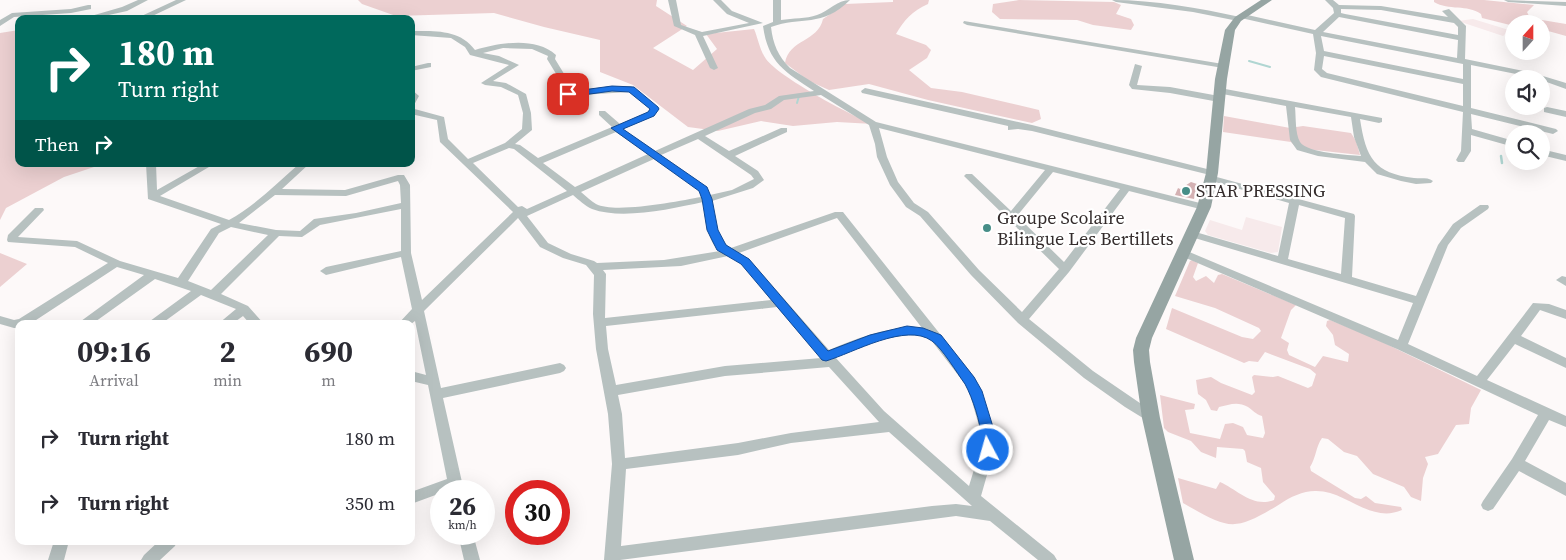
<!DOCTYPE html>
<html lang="en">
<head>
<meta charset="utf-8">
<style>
	:root { --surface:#fff; --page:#f2f2f3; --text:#2b2b33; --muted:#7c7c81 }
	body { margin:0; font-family:"Source Serif 4",serif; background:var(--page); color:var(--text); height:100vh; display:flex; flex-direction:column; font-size:19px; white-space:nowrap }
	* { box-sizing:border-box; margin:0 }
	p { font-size:16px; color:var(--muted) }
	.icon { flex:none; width:28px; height:28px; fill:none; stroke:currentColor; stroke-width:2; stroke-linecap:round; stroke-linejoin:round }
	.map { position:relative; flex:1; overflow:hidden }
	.panel { position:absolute; left:15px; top:320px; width:400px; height:225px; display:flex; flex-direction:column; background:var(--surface); border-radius:10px; box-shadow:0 5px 20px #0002 }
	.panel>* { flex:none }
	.top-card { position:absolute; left:15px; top:15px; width:400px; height:152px; border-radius:10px; box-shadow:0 5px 20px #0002; background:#00695c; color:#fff; overflow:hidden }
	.needle { width:32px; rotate:21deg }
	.controls { position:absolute; left:1505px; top:15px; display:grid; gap:10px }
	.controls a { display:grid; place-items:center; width:45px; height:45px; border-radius:50%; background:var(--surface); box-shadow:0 5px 20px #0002; font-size:25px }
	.speed { position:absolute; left:430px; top:480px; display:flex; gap:10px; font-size:25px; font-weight:700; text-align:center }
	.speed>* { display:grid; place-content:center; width:65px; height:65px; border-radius:50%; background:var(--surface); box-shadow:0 5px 20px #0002; line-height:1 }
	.speed small { font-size:12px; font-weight:400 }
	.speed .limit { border:8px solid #d22; background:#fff; color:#111 }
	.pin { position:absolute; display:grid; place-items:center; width:42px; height:42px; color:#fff; margin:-21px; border-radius:10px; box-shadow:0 2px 8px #0006 }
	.me { position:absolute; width:55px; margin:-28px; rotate:354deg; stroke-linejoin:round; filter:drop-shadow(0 0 4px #0008) }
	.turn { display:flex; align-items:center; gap:18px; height:105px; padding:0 20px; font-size:22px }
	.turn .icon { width:65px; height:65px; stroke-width:2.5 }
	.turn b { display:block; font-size:35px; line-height:42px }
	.then { display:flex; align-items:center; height:48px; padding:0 20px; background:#0003; gap:10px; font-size:19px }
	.eta { display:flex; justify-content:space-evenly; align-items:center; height:85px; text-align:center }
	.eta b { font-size:30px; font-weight:700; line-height:35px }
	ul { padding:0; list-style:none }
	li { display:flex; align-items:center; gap:15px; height:65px; padding:0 20px }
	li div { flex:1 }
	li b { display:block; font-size:19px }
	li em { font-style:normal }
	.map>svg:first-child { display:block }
</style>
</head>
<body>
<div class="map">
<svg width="1566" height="560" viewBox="0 0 1566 560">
	<rect width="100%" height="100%" fill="#fdf9f9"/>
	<path fill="#f7eaeb" d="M1473,19L1509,30L1503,36L1458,21Z
		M1246,217L1282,227L1278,252L1271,253L1208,235L1205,231L1210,220L1242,230Z"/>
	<path fill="#ecd0d1" d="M358,0H657L656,6L687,26L653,48L693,70L717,49L706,34L754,29C758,38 760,51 766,59C779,77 850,115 873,124L837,122L793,126L761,121L718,131L688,127L633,85L600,72V40L544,27L494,13L396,16L362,4Z
		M893,0H929L928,4C912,11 904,20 896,34L926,45L931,50L927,58L909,70L931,88L962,92L1039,110L1041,119L1032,123L928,100L869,84L829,90L809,81L785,63C789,39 818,42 823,19L845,4L893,2Z
		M1019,0L1114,2L1121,5L1116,14L1131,19L1134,25L1131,30L1093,25L1077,20L1000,19L992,12L993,4Z
		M1434,0H1484L1534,5L1527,12L1530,18L1566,24V36L1541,29V24H1514V26L1482,18L1481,14C1467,4 1449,11 1434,2Z
		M19,30V164H103L64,177L6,208L0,220V33Z
		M1224,116L1290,128L1303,126L1351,133L1356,141L1360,155L1297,148L1291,142L1223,132Z
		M0,253L27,264L0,287Z
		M1192,260L1198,263L1193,277L1196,281L1206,276L1214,283L1218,275L1222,274L1296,305L1291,310L1281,338L1289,343L1287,350L1289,355L1315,367L1323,356L1348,362L1349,354L1335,345L1333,335L1326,326L1327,321L1330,320L1374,338L1481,390L1471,408L1469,424L1456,425L1438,454L1425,457L1428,464L1423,478L1421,501L1411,497L1404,487L1373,474L1357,456L1344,452L1328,439L1322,438C1316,446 1316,458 1310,467L1311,471L1355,498L1361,499L1366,496L1375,503L1401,507L1402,510C1370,524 1346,490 1315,491C1303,491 1290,497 1280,504C1233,533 1229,529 1183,503L1178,478L1216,489L1220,482C1238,490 1253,508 1274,500L1275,496L1263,482L1261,468L1247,462L1245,451L1243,449L1217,447L1216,458L1201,452L1191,441L1168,432L1164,428L1160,395L1195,404L1194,409L1185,410L1190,433L1220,439L1225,424L1233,423L1243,427L1247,435L1263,438L1265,433L1262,416C1255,414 1253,410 1248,407C1237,401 1229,405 1219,407L1217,411L1211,410L1206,400L1198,394L1196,380L1211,377L1221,383L1252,395L1255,392L1252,377L1254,375L1273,377L1278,376L1308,388L1312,386L1316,374L1310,369L1265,352L1258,362L1249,361L1244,363L1166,329L1172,308L1242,337L1253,339L1261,331L1259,328L1215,308L1175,296L1190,261Z"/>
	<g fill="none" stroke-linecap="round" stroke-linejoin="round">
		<path stroke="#b0d6d2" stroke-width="2" d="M1249,61L1270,67
			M797,103L799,96"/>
		<path stroke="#b0d6d2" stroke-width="2.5" d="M1501,156L1502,163"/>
	</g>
	<path fill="#d4b1b3" d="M1191,182L1197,184L1194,199L1175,195L1178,188L1180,189Z"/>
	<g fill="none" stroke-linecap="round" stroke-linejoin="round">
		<path fill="#b7c1c0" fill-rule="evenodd" d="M138,0H148L127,11L95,18L91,16L122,7Z
			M176,0H186L146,19H135Z
			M668,0H676L681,25L702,32L749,23L727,14L713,0H721L732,11L763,23L703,36L718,68L714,70L710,68L695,35L674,26Z
			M773,0H781V20C793,18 806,19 817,15C829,11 837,0 850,0C822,28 801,16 771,27C773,44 778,56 790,68L876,122L1208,205L1209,207L1204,210L1129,191L1069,272L1029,319L1093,371L1156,414L1158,418L1156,422L1151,423L1125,407L1084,378L1018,323L971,275L920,216L906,207L890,185L877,157L875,144L869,125L821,95L784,100L771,109L755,113L705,136L729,151L781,128H787V132L735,156L758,171L764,180L753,188L712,201C715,216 716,240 731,248L835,212H843L975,378L981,391L997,440L981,496L1054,555L1057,560H1038L990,521L956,516L620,560H604L612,464L608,414L596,349L593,314L594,275L586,265L563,258L540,247L518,218L424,311L441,388L560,363L564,365L566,368L564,371L560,373L443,398L464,491H441V493L411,504V492L447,479L428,385L411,381V371L426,375L415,321L411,324H398L412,309L401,257L326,275L320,271L326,267L401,251V209L320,225L302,237L279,236L221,294L248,306L264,324H250L243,316L232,324H218L236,309L201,295L161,324H146L191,291L155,279L92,324H77L144,275L117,267L30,324H19V328H14L0,324V316L14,320L19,319L108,263L75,247L8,242L7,240L8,235L35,208H43L44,210L18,237L77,241L120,261L178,278L211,229L221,224L148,199L146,164H156L157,190L203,164H214L160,196L229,220C255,206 277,183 299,164H309L282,189L345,190L398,175H404L410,185L411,253L422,300L513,212L440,142L437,120L411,114V108L444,117L448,139L468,159L505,143L522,129L523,113L518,95L501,87L485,85L481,83L509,65L470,55L465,47L451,38L411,35V31C434,31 460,29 475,50C499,43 535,36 556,55L555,59L566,77L571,91L612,86H631L659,109L654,116L623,129L655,151L749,109L765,105L779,96L814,91C785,72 768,63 763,26L773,22ZM503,48L532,49L548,56L547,59L558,77L565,96L629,92L650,109L648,112L620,124L605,111H599V115L612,127L538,158L520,145L515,144L532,130L531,113L526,94L506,83L493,81L519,65L499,56L483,53ZM879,128L1045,170L1011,211L972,174H966L964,176L1059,269L1022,312L979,270L928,212L914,203L898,182L887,157ZM616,132L648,154L575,187L543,163ZM698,139L751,175L754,179L732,190L710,195L707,187L661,155ZM509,148L514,149L567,191L527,209L522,206L518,207L473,163ZM654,159L699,190L701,197C679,201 615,214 596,204C591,201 586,196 581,192ZM1053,172L1120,189L1064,262L1017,216ZM398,181L400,185L401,203L356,213L314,219L300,231L276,230L239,223L275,195L346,196ZM573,195C579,200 585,206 592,209C622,220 671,209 703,202C705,217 707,242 720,251L664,260L597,263L594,261L571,254L548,243L527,216ZM837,218L922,328C889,325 859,338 829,350L749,259L739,253ZM231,227L268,235L211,290L188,281L219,233ZM728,256L741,263L771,300L605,318L606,274L603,270L681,266ZM777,307L821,358L725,366L616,385L608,349L606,326ZM910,335L921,336L931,340L965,384L969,391L983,440L969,486L884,411L835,357L882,339ZM829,367L879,422L791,433L738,443L625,458L622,414L618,395L725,376ZM889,432L972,506L956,504L932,506L621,546L626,469L738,455L791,443Z
			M1112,0C1155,0 1199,8 1240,17V14H1243L1315,30L1334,13L1333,8L1325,0H1333L1339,5L1381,6L1448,17L1442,11L1449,9L1466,26L1465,59L1533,73L1566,83V89L1541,80V79L1471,65V108L1556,129L1558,131L1553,134L1471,114L1472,129L1514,141V147L1471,135V151L1464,162H1458L1456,160L1461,151L1463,112L1321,77L1314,70L1316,53L1313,34L1241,18V21H1238L1193,12L1116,2ZM1341,9L1381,10L1454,23L1458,27V35L1345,14L1341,13ZM1339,17L1458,40L1457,58L1323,32ZM1321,36L1463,64V79L1324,51ZM1324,56L1463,84V106L1327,73L1322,69Z
			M1504,0L1566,2V6L1508,2Z
			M88,5H91V9L71,13L14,17L0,26V20L12,13L71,9Z
			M964,21L1223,64L1227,66L1223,68L967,25L963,23Z
			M428,63H431V67L411,71V67Z
			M1135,64L1142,66L1137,85L1170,87L1219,96L1223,99L1219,102L1170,93L1132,89L1129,85Z
			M865,88L1032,125L1215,171L1217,173L1213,176L1354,214L1355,216L1352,277L1416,296L1438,245L1453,224L1480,205H1488L1489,207L1488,209L1461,228L1448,245L1408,344L1477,376L1533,303L1549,304L1566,310V319L1540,310L1521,336L1566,358V368L1515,344L1487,380L1566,416V427L1549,420L1525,461L1566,483V496L1519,471L1493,509L1488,511L1483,509L1481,505L1483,501L1512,459L1538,415L1397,349L1179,255L1178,253L1183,250L1187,251L1398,340L1413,303L1188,236L1187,234L1192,231L1278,256L1289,203L1208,180L1206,178L1210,175L1032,131L1018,129L1008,130V126L862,93L861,91ZM1299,205L1345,218L1341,274L1288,259Z
			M1220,88L1382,118V122L1379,123L1360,119C1366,158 1374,173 1414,178C1421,179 1428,177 1433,181L1431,183L1416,184L1401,181L1377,174L1365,162L1318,156L1297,150L1290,140L1286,106L1217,93L1216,91ZM1295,107L1351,117L1354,137L1361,156C1349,155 1307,153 1300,142C1295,134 1296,117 1295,107Z
			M411,89L419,96L414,105L411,106Z
			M1547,107L1566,111V117L1544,112V108Z
			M1541,149L1566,155V161L1541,155Z
			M1562,276L1566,277V286L1556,280Z
			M458,534H473L480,560H464Z
			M54,541H69L64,560H48Z
			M159,541H177L175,546L160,560H141L144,555Z"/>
		<path fill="#96a5a3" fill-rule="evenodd" d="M1261,0H1272L1241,21L1235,30L1227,79L1218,173L1211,207L1152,338L1149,350L1150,362L1160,418L1194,560H1174L1142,418L1134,362L1133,350L1136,338L1197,207L1206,173L1215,79L1225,30L1235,17Z"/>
	</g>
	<path fill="#1a73e8" stroke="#114b97" d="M612,86L634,87L658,107L659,109L654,116L623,129L707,187L712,199L718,230L726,245L749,259L828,351L870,335L907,326L923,328L941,335L974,377L982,391L997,440L993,454L988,456L983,454C980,449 983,445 982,439C980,421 973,399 965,384C957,373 942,348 932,341C906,322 853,353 826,361L822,360L741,264L717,250L707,230L702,199L699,191L611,128L648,112L650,109L629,92L612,91L568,97L563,94L568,92Z"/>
	<g fill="#478e88" stroke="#fff" stroke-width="2">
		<circle cx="1186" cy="191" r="5"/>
		<circle cx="987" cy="228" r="5"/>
	</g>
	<g text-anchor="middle" stroke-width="4.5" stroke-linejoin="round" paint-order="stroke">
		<g font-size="18" fill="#342c2c" stroke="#fff" text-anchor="start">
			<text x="1196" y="197">STAR PRESSING</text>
			<text x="997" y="224">Groupe Scolaire<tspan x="997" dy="21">Bilingue Les Bertillets</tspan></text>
		</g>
	</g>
</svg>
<div class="controls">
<a><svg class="needle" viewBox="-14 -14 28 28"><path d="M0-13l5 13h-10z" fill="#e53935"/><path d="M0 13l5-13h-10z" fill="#7c7c81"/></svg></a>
<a><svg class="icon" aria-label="sound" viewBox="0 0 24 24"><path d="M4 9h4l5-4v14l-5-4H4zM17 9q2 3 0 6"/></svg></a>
<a><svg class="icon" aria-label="search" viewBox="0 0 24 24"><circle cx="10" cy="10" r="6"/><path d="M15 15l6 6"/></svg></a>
</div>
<div class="speed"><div>26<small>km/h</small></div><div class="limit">30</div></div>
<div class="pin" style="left:568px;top:94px;background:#d93025"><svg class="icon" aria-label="arrive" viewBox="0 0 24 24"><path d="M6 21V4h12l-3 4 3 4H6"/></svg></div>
<svg class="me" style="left:988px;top:450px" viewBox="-20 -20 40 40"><circle r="17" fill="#1a73e8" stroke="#fff" stroke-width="3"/><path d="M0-11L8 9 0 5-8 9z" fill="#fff"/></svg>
<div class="top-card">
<div class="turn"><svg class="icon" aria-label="right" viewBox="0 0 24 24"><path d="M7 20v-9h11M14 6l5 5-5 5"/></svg><div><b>180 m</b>Turn right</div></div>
<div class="then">Then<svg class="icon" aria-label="right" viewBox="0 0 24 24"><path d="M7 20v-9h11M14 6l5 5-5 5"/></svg></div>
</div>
<section class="panel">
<div class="eta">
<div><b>09:16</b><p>Arrival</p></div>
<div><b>2</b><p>min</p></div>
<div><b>690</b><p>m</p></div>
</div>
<ul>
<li><svg class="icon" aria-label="right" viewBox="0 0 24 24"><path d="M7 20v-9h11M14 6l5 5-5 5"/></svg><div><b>Turn right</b></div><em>180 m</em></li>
<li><svg class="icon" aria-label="right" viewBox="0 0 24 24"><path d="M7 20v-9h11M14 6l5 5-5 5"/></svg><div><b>Turn right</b></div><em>350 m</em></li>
</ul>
</section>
</div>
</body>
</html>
